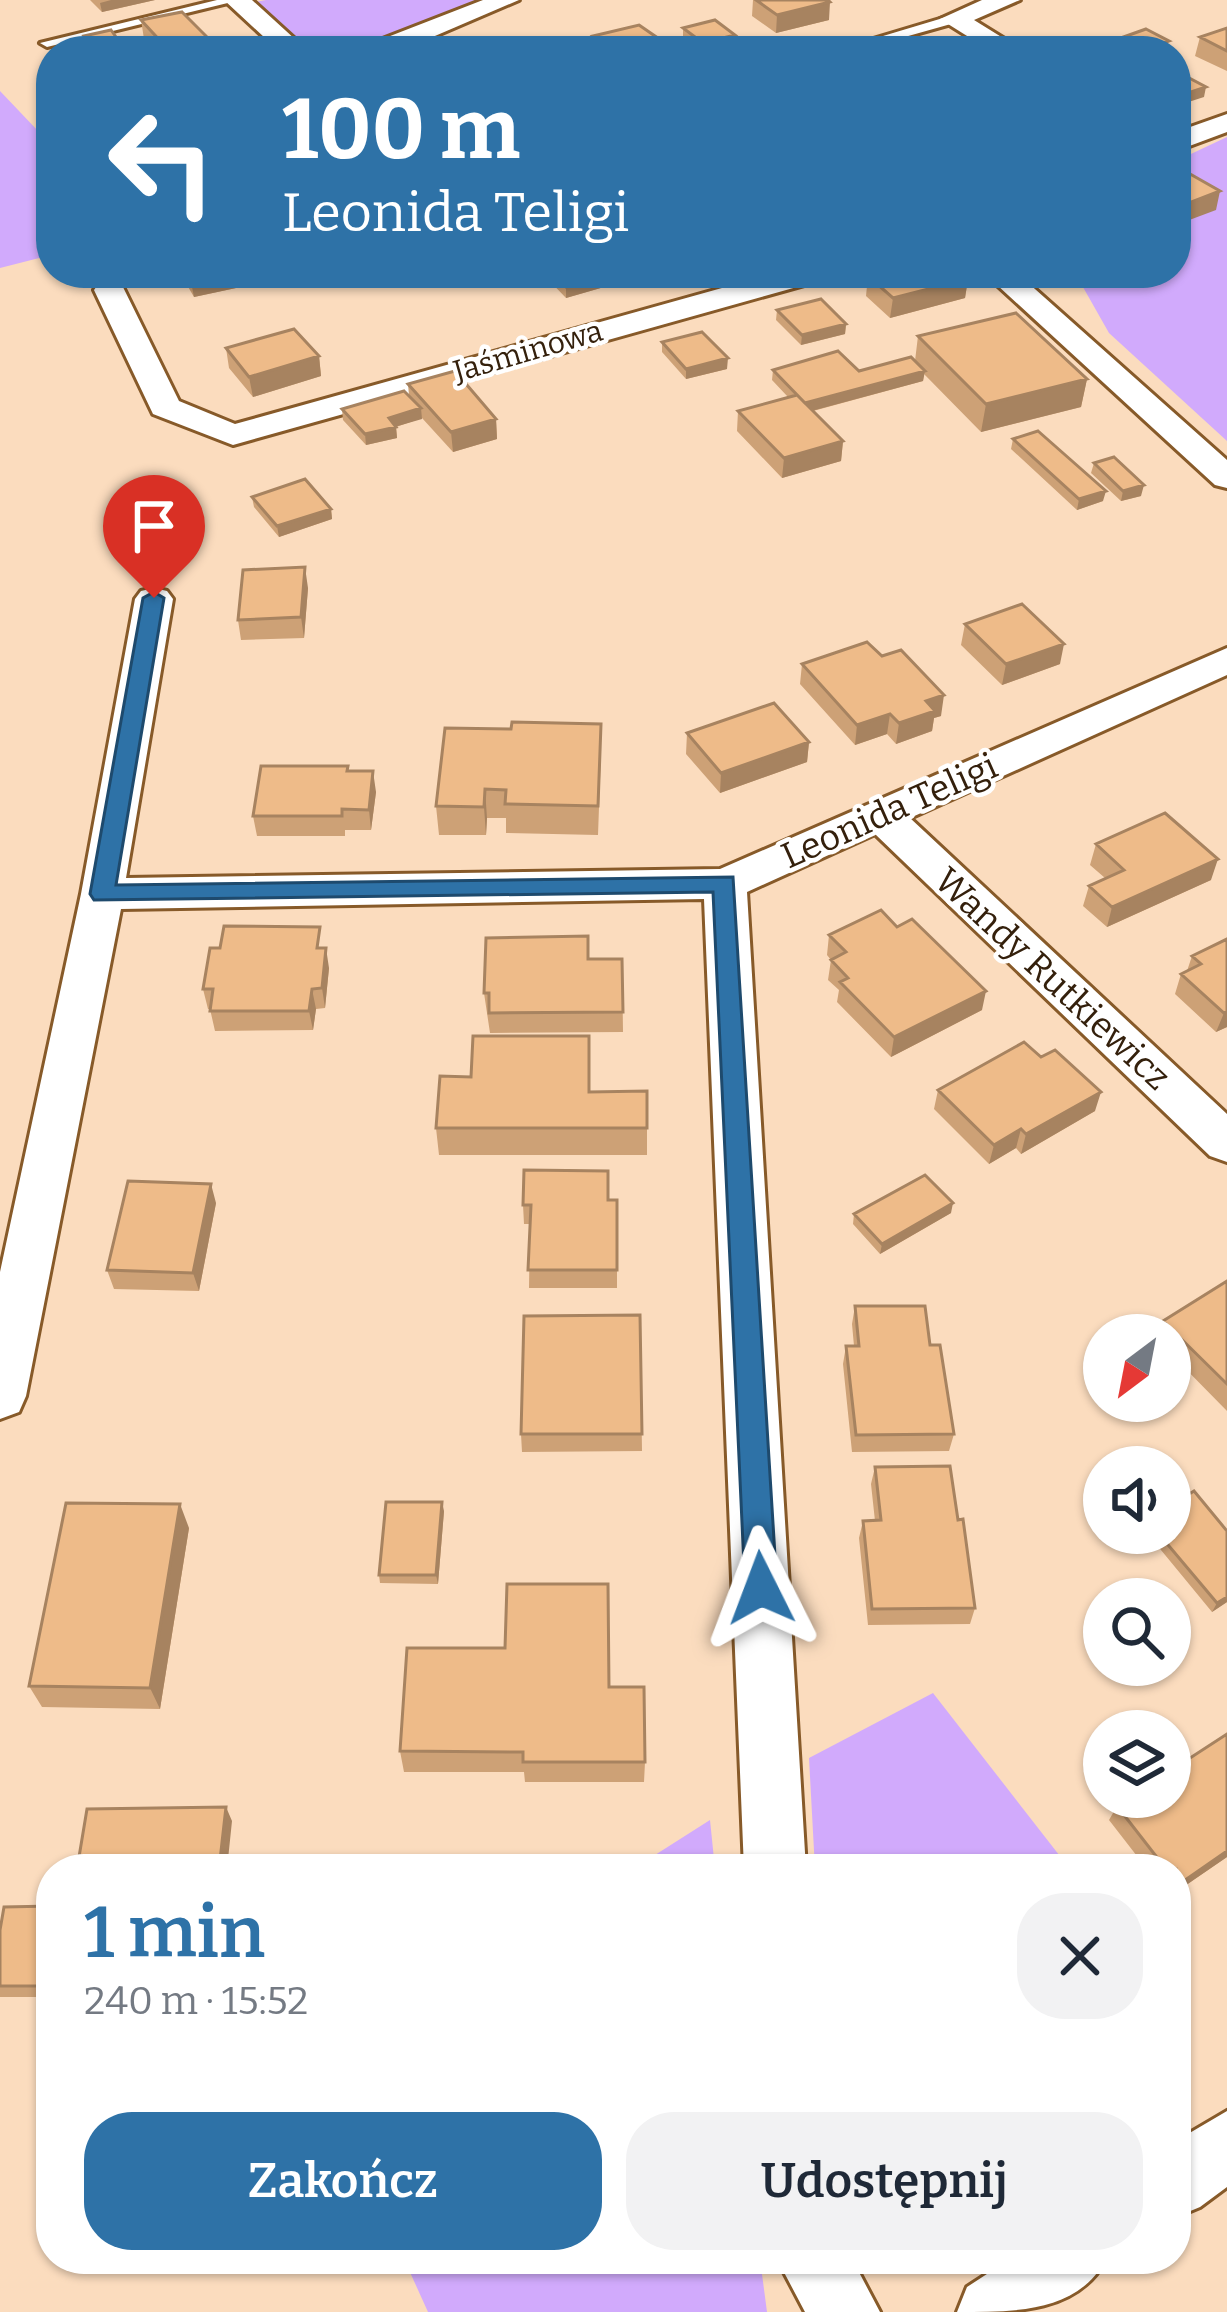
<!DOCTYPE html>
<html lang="pl">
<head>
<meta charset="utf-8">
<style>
	:root { --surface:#fff; --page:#f2f2f3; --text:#1f2937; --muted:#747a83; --accent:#2e72a7 }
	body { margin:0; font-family:Bitter,serif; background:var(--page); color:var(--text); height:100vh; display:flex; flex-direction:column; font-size:45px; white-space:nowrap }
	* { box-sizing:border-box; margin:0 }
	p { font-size:39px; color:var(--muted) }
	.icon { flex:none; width:66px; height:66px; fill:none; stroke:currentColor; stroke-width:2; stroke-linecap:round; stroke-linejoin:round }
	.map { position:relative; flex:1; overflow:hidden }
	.side { position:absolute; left:36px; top:1854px; width:1155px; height:420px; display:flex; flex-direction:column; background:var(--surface); border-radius:48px; box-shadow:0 3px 9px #0004 }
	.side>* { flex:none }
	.guide { position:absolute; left:36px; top:36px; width:1155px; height:252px; border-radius:48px; box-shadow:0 3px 9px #0004; background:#2e72a7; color:#fff; overflow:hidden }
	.needle { width:78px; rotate:212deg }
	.buttons { position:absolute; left:1083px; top:1314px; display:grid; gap:24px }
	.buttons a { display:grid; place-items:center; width:108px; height:108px; border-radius:50%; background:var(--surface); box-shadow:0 3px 9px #0004; font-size:60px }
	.pin { position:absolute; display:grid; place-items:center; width:102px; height:102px; color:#fff; margin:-123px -51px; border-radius:50% 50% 50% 0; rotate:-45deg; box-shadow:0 0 12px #0007 }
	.pin .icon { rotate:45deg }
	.me { position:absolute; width:132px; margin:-66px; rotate:357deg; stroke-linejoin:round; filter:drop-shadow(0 0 9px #0008) }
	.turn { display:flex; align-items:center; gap:42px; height:252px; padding:0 48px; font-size:54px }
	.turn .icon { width:156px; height:156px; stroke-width:2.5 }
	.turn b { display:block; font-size:84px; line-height:102px }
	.round { display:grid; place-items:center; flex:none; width:126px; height:126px; border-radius:48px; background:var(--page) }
	.summary { display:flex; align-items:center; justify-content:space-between; height:204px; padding:0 48px }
	h1 { font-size:72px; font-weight:600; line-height:90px; color:var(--accent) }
	.cta { display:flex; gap:24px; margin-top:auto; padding:24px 48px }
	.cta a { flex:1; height:138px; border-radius:48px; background:var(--accent); color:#fff; font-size:48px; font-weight:600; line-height:138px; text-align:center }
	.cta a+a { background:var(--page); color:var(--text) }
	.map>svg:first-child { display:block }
</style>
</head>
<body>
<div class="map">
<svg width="1227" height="2312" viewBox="0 0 1227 2312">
	<rect width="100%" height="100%" fill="#fbdcbe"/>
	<path fill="#d1aafc" d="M266,0H488C442,18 354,67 307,45C288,36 271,16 255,2Z
		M0,91L39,132L51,129V255L0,268Z
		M1227,137V441L1109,333L1075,273H1176V161Z
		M933,1693L1070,1869H815L809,1758Z
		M710,1820L715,1869H633Z
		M404,2259H760L767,2312H428Z"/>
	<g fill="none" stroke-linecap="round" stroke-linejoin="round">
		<g stroke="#875a29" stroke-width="6">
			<path id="service" d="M217,0H240L47,47L40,43Z
				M953,15L960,19L958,22L855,51H833Z"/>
		</g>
		<g stroke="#875a29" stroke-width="6">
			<path id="minor" d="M224,0H252L308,51H279Z
				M483,0H519L400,51H363L367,45Z
				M982,0H1020L974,20L1024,51H991L940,19Z
				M1227,114V132L1176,151V132Z
				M776,273H826L822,280L233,445L153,414L94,290L99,283H121L179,401L235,424Z
				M984,273H1017L1227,460V488L1215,485Z
				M154,588L167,591L173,599L126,878L720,869L1227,648V675L910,818L1227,1114V1162L1210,1156L875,834L747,892L806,1869H744L704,899L121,909L26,1396L19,1412L0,1419V1272L81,894L135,599L141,591Z
				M1227,2111V2187L1200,2207L1176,2217V2141Z
				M777,2259H852L880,2312H805Z
				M1010,2259H1106C1078,2312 1018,2312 957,2312L967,2287Z"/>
		</g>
		<use href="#service" fill="#fff" fill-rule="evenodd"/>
		<use href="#minor" fill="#fff" fill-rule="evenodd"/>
	</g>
	<path fill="#cda176" d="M90,0H155L102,12Z
		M753,0H828L829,20L776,33L752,16Z
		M141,20L209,51H155L144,39Z
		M683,28L735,44L701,51L683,38Z
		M1227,28V71L1195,56L1200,37Z
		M593,36L664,51H594Z
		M1115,40L1167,50L1117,51L1113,49Z
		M180,273H233L236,288L194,297Z
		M358,273H401L402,277L369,286Z
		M542,273H609L611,285L566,298Z
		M868,276L968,279L965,298L890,318L866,296Z
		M777,310L846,324L845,334L801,345L776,320Z
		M918,336L1087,379L1081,407L981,432L924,374L923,381L813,411L843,441L841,461L782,478L737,431L738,411L788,397L772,380L773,370L859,371L915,361Z
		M662,342L727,369L686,379L662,352Z
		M226,348L319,356L321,376L253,397L229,368Z
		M408,384L496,419L497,439L453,452L422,418L396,427L397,438L366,445L343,420L342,409L409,396Z
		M1013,439L1103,501L1077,510L1011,449Z
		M1094,463L1141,496L1121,501L1091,473Z
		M252,497L331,509L332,519L279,537L254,507Z
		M308,588L304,638L241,640L238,620Z
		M965,624L1060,664L1002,685L961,645Z
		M802,664L941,716L934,718L932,731L896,744L887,734L855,745L800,684Z
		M687,733L809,742L807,762L720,793L686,754Z
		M601,752L598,835L506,833V818H487L486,835H439L436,806Z
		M348,766V771L376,792L371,830H345V836H257L253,816Z
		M1096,844L1211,880L1107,927L1083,906L1089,886L1105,878L1090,865Z
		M829,935L982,1010L891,1057L837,1002L839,990L828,980L831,960L827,955Z
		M1227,939V1027L1216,1032L1175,994L1181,974L1187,971L1192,956Z
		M588,959H622L623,1032L490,1033L484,993Z
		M329,968L325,1008L316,1009L313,1030L215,1031L210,1009H208L203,989Z
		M938,1090L1095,1111L1021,1154L1016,1148L989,1164L934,1109Z
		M647,1091V1155H439L436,1128L590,1092Z
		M608,1200H617V1288H529L530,1224H524L523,1205Z
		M216,1203L199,1291L114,1289L107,1270Z
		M951,1213L880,1254L853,1224L854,1214Z
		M1227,1281V1411L1170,1353V1335H1158L1163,1321Z
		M855,1306L930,1345L954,1434L949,1451L852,1452L843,1364L846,1346H854L852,1324Z
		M640,1315L642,1451L522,1452L521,1434Z
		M875,1467L958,1520L975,1608L970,1624L868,1625L859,1538L863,1521H875L871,1484Z
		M444,1511L438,1584L380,1583L379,1575Z
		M189,1528L160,1709L42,1707L29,1686Z
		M1227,1531V1602L1212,1612L1147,1533Z
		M609,1687L645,1762L644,1782H525L524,1772H404L400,1751Z
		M1227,1734V1857L1176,1892V1869H1147L1109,1820L1117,1806Z
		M51,1906V1997H0V1930Z"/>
	<path fill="#a78360" d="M111,0H155L102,12L100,3Z
		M830,2L829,20L776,33L777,15Z
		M735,35V44L703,51V43Z
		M207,37L209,51H165V46Z
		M1169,41L1165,51H1139Z
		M665,43L664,51H635Z
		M1206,87L1204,97L1176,106V97Z
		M1220,191L1216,210L1176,225V208Z
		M210,273H233L236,288L194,297L190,277Z
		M377,273H401L402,277L369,286L368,275Z
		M611,275V285L566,298V287Z
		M968,279L965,298L890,318L893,298Z
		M846,324L845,334L801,345L802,335Z
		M319,356L321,376L253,397L249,377Z
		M728,358L727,369L686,379V369Z
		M925,371L923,381L804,413L805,403Z
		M1087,379L1081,407L981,432L986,404Z
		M421,408L422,419L391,428L396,427L397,438L366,445L365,434L389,418Z
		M496,419L497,439L453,452L451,432Z
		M843,441L841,461L782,478L784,458Z
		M1144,485L1141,496L1121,501L1123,491Z
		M1106,491L1103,501L1077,510L1079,499Z
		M331,509L332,519L279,537L277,526Z
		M305,567L308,588L304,638L301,617Z
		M1064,644L1060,664L1002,685L1006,664Z
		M944,695L941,716L934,718L932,731L896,744L899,723L926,701Z
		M890,714L887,734L855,745L857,725Z
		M809,742L807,762L720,793L721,773Z
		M373,771L376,792L371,830L369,810Z
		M485,789L487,818L486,835L484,807Z
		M1218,859L1211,880L1107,927L1112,907Z
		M326,948L329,968L325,1008L322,988Z
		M312,989L316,1009L313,1030L309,1011Z
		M986,991L982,1010L891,1057L894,1037Z
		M1227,1011V1027L1216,1032L1224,1013Z
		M1101,1092L1095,1111L1021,1154L1026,1134Z
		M1021,1129L1016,1148L989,1164L994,1145Z
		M211,1184L216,1203L199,1291L193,1273Z
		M953,1203L951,1213L880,1254L882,1244Z
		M442,1502L444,1511L438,1584L436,1575Z
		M180,1504L189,1528L160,1709L150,1688Z
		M1227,1597V1602L1212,1612L1217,1603Z
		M226,1807L232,1821L227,1869H219Z
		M1227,1851V1857L1176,1892L1178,1885Z"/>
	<path fill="#eebb89" stroke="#a78360" stroke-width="3" d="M756,0H828L830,2L777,15Z
		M182,12L207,37L165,46L141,20Z
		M715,20L735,35L703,43L683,28Z
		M639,25L665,43L635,51H613L593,36Z
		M1227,28V51L1200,37Z
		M1146,29L1169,41L1138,51L1115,40Z
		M111,30L126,51H80L94,48L84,36Z
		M1176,71L1206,87L1176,97Z
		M1176,166L1220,191L1176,208Z
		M551,273H609L611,275L566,287Z
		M882,273H962L968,279L893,298L868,276Z
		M821,299L846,324L802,335L777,310Z
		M1016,313L1087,379L986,404L918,336Z
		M294,329L319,356L249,377L226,348Z
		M702,332L728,358L686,369L662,342Z
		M838,351L859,371L911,357L925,371L805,403L773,370Z
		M455,371L496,419L451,432L408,384Z
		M404,391L421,408L389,418L396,427L365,434L342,409Z
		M797,395L843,441L784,458L738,411Z
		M1038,431L1106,491L1079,499L1013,439Z
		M1114,457L1144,485L1123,491L1094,463Z
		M305,479L331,509L277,526L252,497Z
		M305,567L301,617L238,620L243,570Z
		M1022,604L1064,644L1006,664L965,624Z
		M867,642L882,656L901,650L944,695L926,701L935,711L899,723L890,714L857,725L802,664Z
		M774,703L809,742L721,773L687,733Z
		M512,722L601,724L598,806L505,804L506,790L485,789L484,807L436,806L445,728L511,729Z
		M261,766H348L347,771H373L369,810L342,809V816H253Z
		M1165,813L1218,859L1112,907L1089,886L1124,870L1096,844Z
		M881,910L897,927L912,919L986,991L894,1037L840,982L848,978L831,960L846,952L829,935Z
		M224,926L320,927L317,948H326L322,988L312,989L309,1011H210L213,989H203L210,948H220Z
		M588,936V959H622L623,1012L489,1013V993H484L486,938Z
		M1227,939V1011L1224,1013L1181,974L1201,964L1192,956Z
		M473,1036H589V1092L647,1091V1128H436L440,1076L471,1077Z
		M1024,1042L1041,1057L1055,1050L1101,1092L1026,1134L1021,1129L994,1145L938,1090Z
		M524,1170L608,1171V1200H617V1270H528L531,1205H523Z
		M925,1175L953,1203L882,1244L854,1214Z
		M128,1181L211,1184L193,1273L107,1270Z
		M1227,1281V1384L1163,1321Z
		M855,1306H925L930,1345H940L954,1434L856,1435L846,1346H859Z
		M640,1315L642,1434H521L524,1316Z
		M950,1466L958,1520L963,1519L975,1608L872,1609L863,1521L881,1520L875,1467Z
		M1194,1491L1227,1531V1597L1217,1603L1158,1533H1170V1506Z
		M386,1502H442L436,1575H379Z
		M66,1503L180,1504L150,1688L29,1686Z
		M507,1584H608L609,1687H644L645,1762H523V1752L400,1751L407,1648H505Z
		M1227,1734V1851L1178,1885L1176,1882V1869H1166L1117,1806L1131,1797H1170V1771Z
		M226,1807L219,1869H77L87,1809Z
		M51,1906V1986H0V1930L4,1907Z"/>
	<path fill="#2e72a7" stroke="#1e4a6d" stroke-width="3" d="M154,592L164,598L116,885L733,877L777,1588L772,1598L761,1602L749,1598L745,1588L713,892L94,900L90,894L143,598Z"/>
	<g text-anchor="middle" stroke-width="9" stroke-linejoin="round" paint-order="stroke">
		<g font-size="30" fill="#34200c" stroke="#fff">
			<text transform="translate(528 351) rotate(-16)" y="10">Jaśminowa</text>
		</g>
		<g font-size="36" fill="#34200c" stroke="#fff">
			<text transform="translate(889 810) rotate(-24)" y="13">Leonida Teligi</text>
			<text transform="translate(1053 978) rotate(43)" y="13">Wandy Rutkiewicz</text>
		</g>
	</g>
</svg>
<div class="buttons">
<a><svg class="needle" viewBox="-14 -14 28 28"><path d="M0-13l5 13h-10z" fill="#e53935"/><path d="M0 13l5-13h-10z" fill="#747a83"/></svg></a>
<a><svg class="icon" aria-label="sound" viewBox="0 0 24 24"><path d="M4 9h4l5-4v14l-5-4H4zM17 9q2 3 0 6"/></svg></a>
<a><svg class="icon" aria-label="search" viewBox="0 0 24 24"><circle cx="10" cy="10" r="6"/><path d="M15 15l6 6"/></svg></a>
<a><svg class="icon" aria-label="layers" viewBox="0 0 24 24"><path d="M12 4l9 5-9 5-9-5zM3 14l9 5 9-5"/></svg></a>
</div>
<div class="pin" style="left:154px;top:598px;background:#d93025"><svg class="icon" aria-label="arrive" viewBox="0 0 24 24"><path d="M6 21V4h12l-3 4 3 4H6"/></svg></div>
<svg class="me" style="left:761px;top:1588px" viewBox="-20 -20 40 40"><path d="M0-17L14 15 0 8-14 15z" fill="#2e72a7" stroke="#fff" stroke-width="4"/></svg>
<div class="guide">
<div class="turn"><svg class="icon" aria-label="left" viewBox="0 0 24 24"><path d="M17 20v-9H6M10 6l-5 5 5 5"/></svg><div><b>100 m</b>Leonida Teligi</div></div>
</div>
<section class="side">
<div class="summary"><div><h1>1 min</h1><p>240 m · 15:52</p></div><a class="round"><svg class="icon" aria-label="close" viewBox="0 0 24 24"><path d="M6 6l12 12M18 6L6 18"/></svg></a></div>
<div class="cta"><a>Zakończ</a><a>Udostępnij</a></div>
</section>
</div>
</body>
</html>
